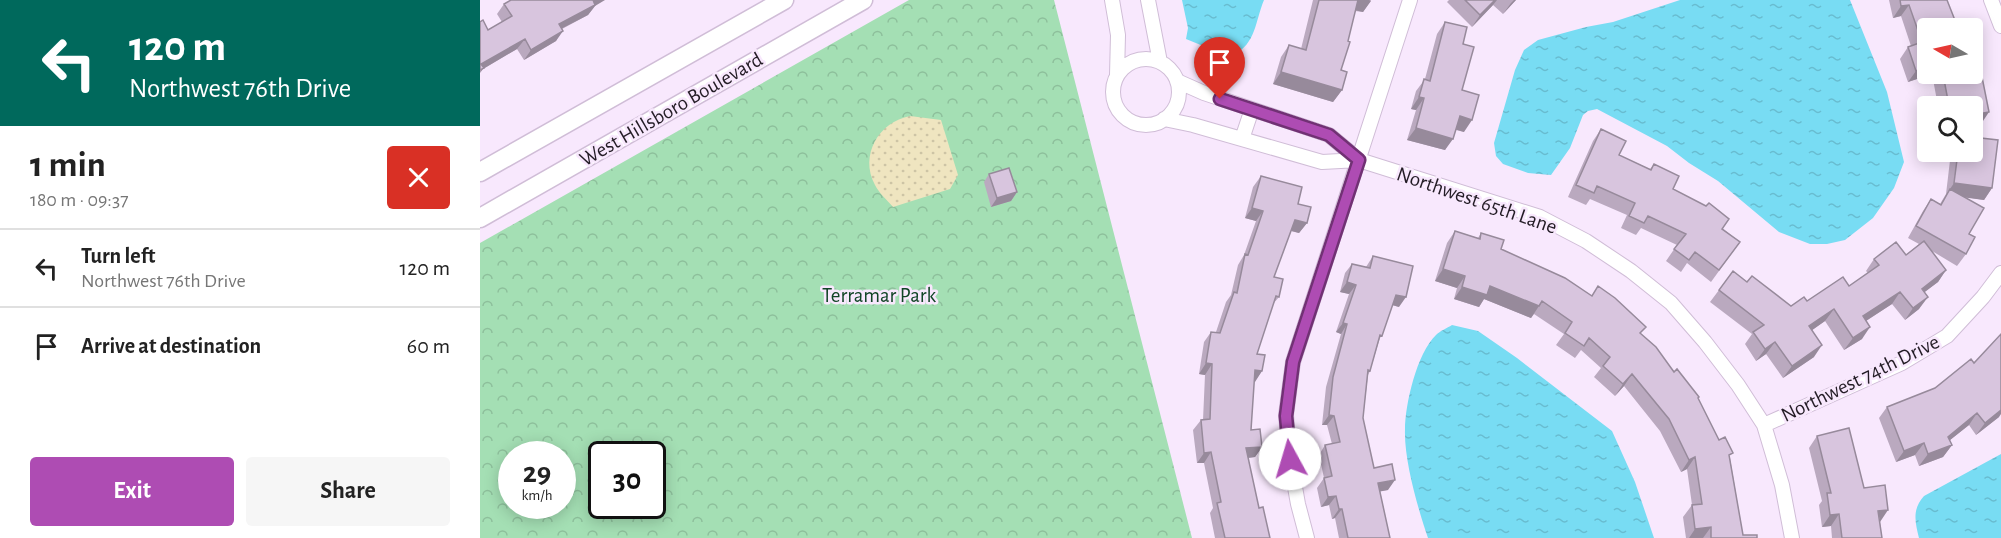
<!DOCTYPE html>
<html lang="en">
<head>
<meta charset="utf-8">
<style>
	:root { --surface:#fff; --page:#f6f6f6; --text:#222; --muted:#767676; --line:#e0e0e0; --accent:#ae4cb3 }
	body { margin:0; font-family:"Alegreya Sans",sans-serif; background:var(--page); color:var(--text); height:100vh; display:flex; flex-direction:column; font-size:22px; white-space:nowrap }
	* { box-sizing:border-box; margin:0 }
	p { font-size:20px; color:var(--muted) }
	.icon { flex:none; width:33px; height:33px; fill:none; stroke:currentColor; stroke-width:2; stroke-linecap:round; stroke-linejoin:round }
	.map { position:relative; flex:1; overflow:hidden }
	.sheet { display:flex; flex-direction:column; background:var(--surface); width:480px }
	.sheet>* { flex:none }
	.banner { background:#00695c; color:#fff; overflow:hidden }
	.needle { width:39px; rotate:279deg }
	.controls { position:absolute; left:1437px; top:18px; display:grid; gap:12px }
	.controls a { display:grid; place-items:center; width:66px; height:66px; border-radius:6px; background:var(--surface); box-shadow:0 3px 15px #0003; font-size:30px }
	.speed { position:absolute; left:18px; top:441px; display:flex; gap:12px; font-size:30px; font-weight:700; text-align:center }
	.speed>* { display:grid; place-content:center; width:78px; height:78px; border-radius:50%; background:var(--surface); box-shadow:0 3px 15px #0003; line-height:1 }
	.speed small { font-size:15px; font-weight:400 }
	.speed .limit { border:3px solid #111; border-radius:9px; background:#fff; color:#111 }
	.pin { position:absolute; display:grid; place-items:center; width:51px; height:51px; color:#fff; margin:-62px -26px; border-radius:50% 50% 50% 0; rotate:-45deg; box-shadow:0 0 6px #0007 }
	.pin .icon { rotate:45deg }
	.me { position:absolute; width:66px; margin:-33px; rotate:354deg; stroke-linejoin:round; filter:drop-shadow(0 0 4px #0008) }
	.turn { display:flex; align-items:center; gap:21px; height:126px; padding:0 30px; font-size:27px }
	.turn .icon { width:78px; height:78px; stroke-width:2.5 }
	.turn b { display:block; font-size:42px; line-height:51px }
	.round { display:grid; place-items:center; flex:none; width:63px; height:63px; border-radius:6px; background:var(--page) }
	.overview { display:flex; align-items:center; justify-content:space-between; height:102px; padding:0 30px }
	h1 { font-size:36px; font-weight:700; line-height:45px }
	.primary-button { display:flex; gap:12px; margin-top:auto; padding:12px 30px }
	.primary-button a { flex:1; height:69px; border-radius:6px; background:var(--accent); color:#fff; font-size:24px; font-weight:700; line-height:69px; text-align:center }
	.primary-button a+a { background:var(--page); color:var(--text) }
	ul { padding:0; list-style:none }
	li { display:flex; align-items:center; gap:18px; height:78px; padding:0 30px; border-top:2px solid var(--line) }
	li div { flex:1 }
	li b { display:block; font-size:22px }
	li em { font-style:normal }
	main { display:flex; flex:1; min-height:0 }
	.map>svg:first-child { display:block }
</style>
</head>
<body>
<main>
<section class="sheet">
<div class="banner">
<div class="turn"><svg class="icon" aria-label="left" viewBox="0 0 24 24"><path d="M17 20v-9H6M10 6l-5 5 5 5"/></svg><div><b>120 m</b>Northwest 76th Drive</div></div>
</div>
<div class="overview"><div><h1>1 min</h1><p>180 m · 09:37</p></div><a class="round" style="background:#d93025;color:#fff"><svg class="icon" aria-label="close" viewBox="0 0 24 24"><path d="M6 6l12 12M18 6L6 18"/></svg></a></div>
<ul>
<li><svg class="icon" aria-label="left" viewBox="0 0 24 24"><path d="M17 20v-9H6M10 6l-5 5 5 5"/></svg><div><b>Turn left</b><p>Northwest 76th Drive</p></div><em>120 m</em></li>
<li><svg class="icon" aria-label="arrive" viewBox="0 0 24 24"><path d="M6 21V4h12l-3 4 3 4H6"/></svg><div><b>Arrive at destination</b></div><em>60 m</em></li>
</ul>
<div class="primary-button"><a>Exit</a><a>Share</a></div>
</section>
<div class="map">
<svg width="1521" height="538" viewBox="0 0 1521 538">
	<defs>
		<pattern id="forest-crowns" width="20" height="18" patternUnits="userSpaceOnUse" patternTransform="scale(1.5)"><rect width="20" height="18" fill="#a4dfb4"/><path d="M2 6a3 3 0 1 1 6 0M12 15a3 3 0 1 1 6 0" fill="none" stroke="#8dbf9b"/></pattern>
		<pattern id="sand-dots" width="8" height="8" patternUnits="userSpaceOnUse" patternTransform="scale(1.5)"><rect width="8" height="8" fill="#efe5c0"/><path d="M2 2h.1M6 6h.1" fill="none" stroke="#cdc4a5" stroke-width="1.8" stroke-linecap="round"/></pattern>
		<pattern id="water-ripples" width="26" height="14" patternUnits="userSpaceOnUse" patternTransform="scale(1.5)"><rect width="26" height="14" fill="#78dcf3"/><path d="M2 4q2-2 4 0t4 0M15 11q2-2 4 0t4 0" fill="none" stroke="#68bcd0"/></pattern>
	</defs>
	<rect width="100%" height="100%" fill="#f8e8fd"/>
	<path fill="url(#forest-crowns)" fill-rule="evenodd" d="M429,0H574L712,538H0V243ZM32,454H82V506H32ZM122,454H172V506H122Z"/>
	<path fill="url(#sand-dots)" d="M430,116L461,120L478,175L470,189L413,207C407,200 399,193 395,185C379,155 399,122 430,116Z"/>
	<path fill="url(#water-ripples)" d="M702,0H784C775,22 776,43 754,55L733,50L706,39L708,28Z
		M1200,0H1370L1407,92L1424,162L1414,188L1393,218L1365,240L1347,244H1330L1299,232L1238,181L1209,163L1187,146L1117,109L1108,111L1103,115L1090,148L1071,175L1048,173L1023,164L1016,156L1014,143L1035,70L1044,50L1058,40L1106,27L1133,22Z
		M972,325L998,331L1037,358L1132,431L1155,482L1174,538H948C938,509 924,460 925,430C925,404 937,353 956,335C960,331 967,328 972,325Z
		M1521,454V538H1439C1435,522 1432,509 1444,496Z"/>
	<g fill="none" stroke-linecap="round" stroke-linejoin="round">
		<g stroke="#d0bdd7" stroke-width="16">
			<path id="street" d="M632,0L638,35L637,75
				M668,0L680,62
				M1511,0L1521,26
				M633 92a33 33 0 1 1 66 0a33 33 0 1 1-66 0Z
				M697,81L724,93L849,135L879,160L1060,217L1106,241L1151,271L1191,303L1225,342L1258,385L1284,425L1302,485L1312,538
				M684,119L713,125L842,162L879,160
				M762,139L772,109
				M1284,425L1422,363L1467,336L1503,297L1521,273
				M827,538L818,504L810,459L806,415L813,362L930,0"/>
		</g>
		<g stroke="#d0bdd7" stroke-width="21">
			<path id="secondary" d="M0,172L304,0
				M0,218L383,0"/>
		</g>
		<use href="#street" stroke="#fff" stroke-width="14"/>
		<use href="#secondary" stroke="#fff" stroke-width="18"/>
	</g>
	<path fill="#baa9bf" d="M833,0H891L883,12L875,11L861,70L862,90L853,102L793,84L801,57L809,45L821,49Z
		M969,0H1036L1023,14L1013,5L992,27L967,2Z
		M1409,0H1467L1448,74H1492L1501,124L1492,125V106H1458L1452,74L1428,82L1420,59L1428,47L1431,46L1421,16L1413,18Z
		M24,4L115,6L108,15L82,29L76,41L44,60L37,49L3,69L8,30L22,22L17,14Z
		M965,22L983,44L982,90L984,132L976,130L965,150L927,140L936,110L931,109L936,91L945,79L957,34Z
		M1121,129L1139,155L1170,169L1174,164L1193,189L1260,242L1231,282L1207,263L1201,272L1186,261L1197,245L1161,228L1156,235L1141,228L1147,215L1110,199L1106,205L1088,197L1113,141Z
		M1471,152H1492L1512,188L1504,200L1485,197L1489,234L1486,254L1477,266L1452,251L1466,270L1458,282L1444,292L1439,309L1425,320L1412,304L1386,321L1382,339L1364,350L1345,321L1332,330L1334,357L1303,378L1286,354L1276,361L1265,344L1272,334L1230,302L1239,290L1267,282L1311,306L1369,286L1388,273L1386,271L1394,259L1426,255L1439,244L1428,238L1443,211L1451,199L1460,204L1466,194Z
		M509,174L537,192L531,201L511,207L504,182Z
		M781,176L818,204L827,223L819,233L811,231L794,277L799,297L793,304L777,354L782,371L774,382L771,430L782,447L775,457L768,458L779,508L790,538H735L730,513L733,508L724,463H717L713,430L721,420H723L725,375L719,374L724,342L731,332H736L746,302L751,295L758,265L764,255L776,221L765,218L773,187Z
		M975,231L998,238L1001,233L1021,249L1161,334L1218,398L1239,440L1250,458L1263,535L1277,538H1206L1203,517L1212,505L1207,469L1201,472L1180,431L1144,386L1135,396L1114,377L1121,368L1101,350L1095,358L1076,345L1084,334L1054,314L1051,318L1004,299L999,307L974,299L977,288L955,281L967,243Z
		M893,256L919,307L912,305L899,341L890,371L888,375L883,418L894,468L908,490L900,491L910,538H859L855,518L852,519L849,505L841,507L837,488L844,478L839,455L845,445L852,444L847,425H842L846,387L861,334L856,332L869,294L860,292L865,273L872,264L886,267Z
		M1455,388L1519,417L1496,435L1489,425L1470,440L1472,445L1463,457L1439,466L1435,455L1416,462L1399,418L1407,407Z
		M1337,436L1384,488L1400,522L1402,538H1352L1351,526L1342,527L1339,505L1342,501L1329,448Z"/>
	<path fill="#978a9b" d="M113,0H125L115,6L108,15L71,34L79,24Z
		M877,0H889L891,1L883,12L870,9Z
		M1015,0H1017L1013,5L992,27L1000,15Z
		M1034,0H1036L1023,14L1031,3Z
		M1429,5L1421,16L1413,18L1421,6Z
		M83,31L76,41L44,60L51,50Z
		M45,39L37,49L3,69L0,73L1,64Z
		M1448,66V74H1452L1428,82L1436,71Z
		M801,72L862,90L853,102L793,84Z
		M939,97L944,98L936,110L931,109Z
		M1509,112L1501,124L1492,125V115Z
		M980,116L992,120L984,132L971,128Z
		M936,128L973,139L965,150L927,140Z
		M1474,183L1512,188L1504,200L1466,195Z
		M537,192L531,201L511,207L517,198Z
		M772,208L783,211L776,221L765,218Z
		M815,220L827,223L819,233L808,230Z
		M963,269L985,276L977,288L955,281Z
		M1466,270L1458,282L1433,301L1442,289Z
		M867,282L876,285L869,294L860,292Z
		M1010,286L1059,306L1051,318L1004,299L999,307L974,299L982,287Z
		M1420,292L1412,304L1375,328L1383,316Z
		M916,295L926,297L919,307L909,304Z
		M1448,297L1439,309L1425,320L1433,308Z
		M1354,309L1345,321L1321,338L1329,326Z
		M863,323L867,324L861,334L856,332Z
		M1390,327L1382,339L1364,350L1373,338Z
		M1295,342L1286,354L1276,361L1285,349Z
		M1342,345L1334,357L1303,378L1312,366Z
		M726,363L732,364L725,375L719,374Z
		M775,370L782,371L775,382L767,381Z
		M1152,374L1144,386L1135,396L1143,384Z
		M1521,410V414L1519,417L1496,435L1505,423Z
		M1497,413L1489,425L1460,448L1468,437Z
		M849,415L854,416L847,425H842Z
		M1444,443L1435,455L1416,462L1424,451Z
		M1472,445L1463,457L1439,466L1448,454Z
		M782,447L775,457L759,459L766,448Z
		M731,452L724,463H717L724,453Z
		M1215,457L1207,469L1201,472L1209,460Z
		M915,480L908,490L892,493L898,483Z
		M856,496L849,505L841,507L848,497Z
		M859,509H862L855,518L852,519Z
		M1408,510L1400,522L1398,511Z
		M1359,514L1351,526L1342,527L1350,515Z
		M1231,527L1223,538H1209L1215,529Z"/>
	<path fill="#d8c5de" stroke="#978a9b" stroke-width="1.5" d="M31,0H113L115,5L79,24L83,31L51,50L45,39L1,64L4,68L0,70V22L3,20L8,30L32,16L24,4Z
		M839,0H878L868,41L870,42L861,70L867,72L862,90L801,72L809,45L826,50Z
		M985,0H1015L1000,15Z
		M1420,0H1467L1478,28H1448V66L1436,71L1428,47L1442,42L1429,5L1421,6Z
		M965,22L987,27L983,44L994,47L982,90L999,95L992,120L980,116L973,139L936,128L944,98L939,97L944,79L950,81Z
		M1492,41L1498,57L1509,112L1492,115V106H1469L1463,74H1492Z
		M1121,129L1146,141L1139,155L1171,170L1174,164L1199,176L1193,189L1226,206L1229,203L1249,219L1242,229L1260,242L1239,270L1215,252L1209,260L1194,249L1206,234L1168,216L1164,223L1149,216L1155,203L1117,186L1114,193L1096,185Z
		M1492,137L1518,140L1512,188L1474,183L1478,152H1492Z
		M529,168L537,192L517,198L509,174Z
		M781,176L822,187L818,204L831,207L827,223L815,220L794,277L803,279L799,297L796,296L777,354L785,355L782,371L775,370L771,430L780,429L782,447L766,448L779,508L783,507L790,538H745L737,503L741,502L731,452L724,453L721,420L730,419L732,364L726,363L731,332L740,333L754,292L757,293L765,254L768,255L783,211L772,208Z
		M1470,189L1504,208L1489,234L1495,237L1486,254L1436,226L1451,199L1461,205Z
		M975,231L1000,239L1001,233L1024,240L1021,249L1085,278L1112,296L1118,286L1135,298L1166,327L1160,333L1176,347L1194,372L1197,369L1219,397L1218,398L1239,440L1245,437L1253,453L1249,455L1263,535H1277V538H1231V527L1215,529L1212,505L1222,504L1215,457L1209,460L1189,419L1152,374L1143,384L1123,366L1130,357L1109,338L1104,346L1085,333L1092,322L1062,301L1059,306L1010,286L1007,295L982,287L985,276L963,269Z
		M1444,241L1466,270L1442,289L1448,297L1433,308L1420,292L1383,316L1390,327L1373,338L1354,309L1329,326L1342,345L1312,366L1295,342L1285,349L1273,332L1284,325L1239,290L1253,271L1267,282L1272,276L1311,306L1324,297L1327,301L1363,277L1369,286L1399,265L1394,259L1416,242L1426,255Z
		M893,256L933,266L926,297L916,295L902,336L900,335L890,371L888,370L883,418L894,468L912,464L915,480L898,483L910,538H868L862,509H859L856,496L848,497L844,478L852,476L845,445L860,442L854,416L849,415L853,377L867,324L863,323L876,285L867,282L872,264L890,268Z
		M1521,334V410L1505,423L1497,413L1468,437L1472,445L1448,454L1444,443L1424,451L1407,407L1455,388L1491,359L1494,363Z
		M1369,428L1384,488L1405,485L1408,510L1398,511L1402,538H1362L1359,514L1350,515L1347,493H1351L1337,436Z"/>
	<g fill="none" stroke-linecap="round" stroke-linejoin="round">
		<g stroke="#713174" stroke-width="15">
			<path id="route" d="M740,99L849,135L879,160L813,362L806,416L810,459"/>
		</g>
		<use href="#route" stroke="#ae4cb3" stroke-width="10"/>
	</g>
	<g text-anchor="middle" stroke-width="5" stroke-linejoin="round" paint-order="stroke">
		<g font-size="21" fill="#231c25" stroke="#f8e8fd">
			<text transform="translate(191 109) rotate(-30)" y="7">West Hillsboro Boulevard</text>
			<text transform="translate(997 200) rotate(19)" y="7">Northwest 65th Lane</text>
			<text transform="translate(1380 378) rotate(-26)" y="7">Northwest 74th Drive</text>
		</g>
		<g font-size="21" fill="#114526" stroke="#f8e8fd">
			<text x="399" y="302">Terramar Park</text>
		</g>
	</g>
</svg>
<div class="controls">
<a><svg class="needle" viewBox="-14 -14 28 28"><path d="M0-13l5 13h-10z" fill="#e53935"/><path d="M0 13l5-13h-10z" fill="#767676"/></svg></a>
<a><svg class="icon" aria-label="search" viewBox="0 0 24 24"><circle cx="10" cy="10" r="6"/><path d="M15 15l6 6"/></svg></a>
</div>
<div class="speed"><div>29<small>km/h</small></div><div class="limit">30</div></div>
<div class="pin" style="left:740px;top:99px;background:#d93025"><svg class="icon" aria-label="arrive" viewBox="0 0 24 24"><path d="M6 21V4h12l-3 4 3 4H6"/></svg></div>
<svg class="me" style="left:810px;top:459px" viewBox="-20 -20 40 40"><circle r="19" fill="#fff"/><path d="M0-13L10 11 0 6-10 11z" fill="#ae4cb3"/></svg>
</div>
</main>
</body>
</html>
